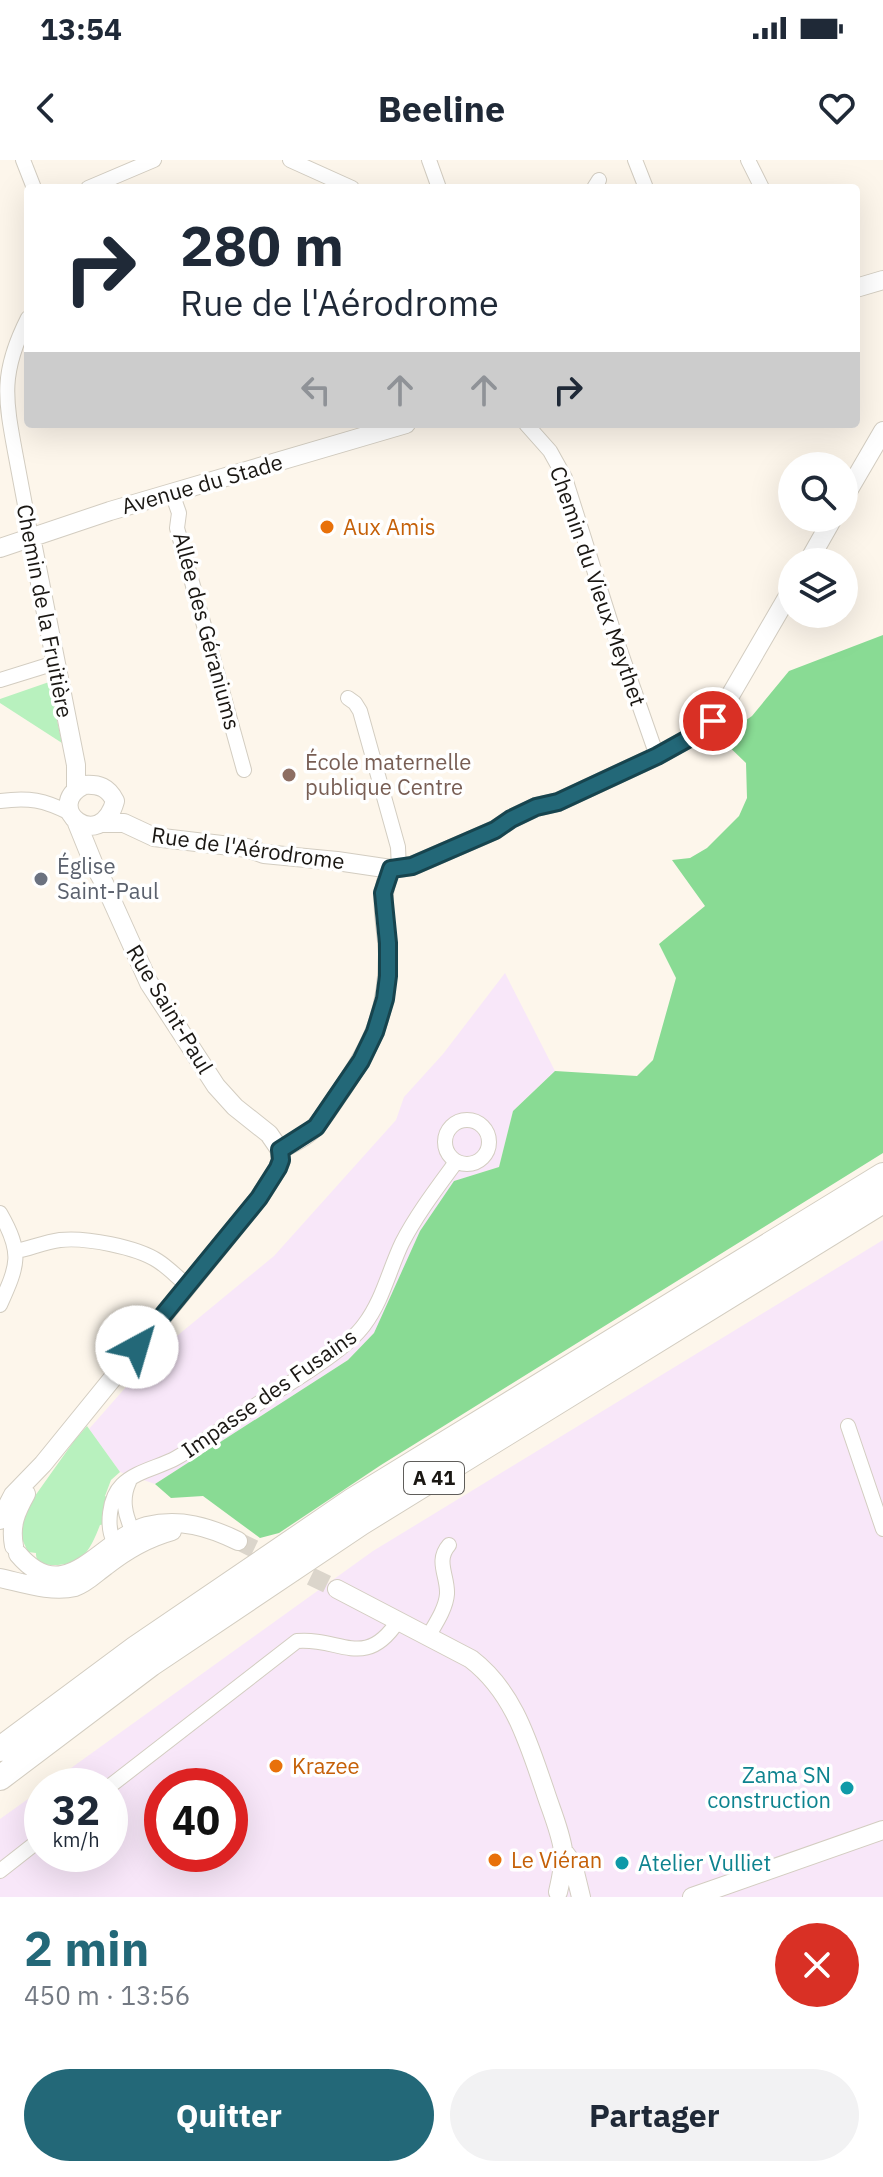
<!DOCTYPE html>
<html lang="fr">
<head>
<meta charset="utf-8">
<style>
	:root { --surface:#fff; --page:#f2f2f3; --text:#1f2937; --muted:#747a83; --accent:#236878 }
	body { margin:0; font-family:"IBM Plex Sans",sans-serif; background:var(--page); color:var(--text); height:100vh; display:flex; flex-direction:column; font-size:30px; white-space:nowrap }
	* { box-sizing:border-box; margin:0 }
	p { font-size:26px; color:var(--muted) }
	.icon { flex:none; width:44px; height:44px; fill:none; stroke:currentColor; stroke-width:2; stroke-linecap:round; stroke-linejoin:round }
	.map { position:relative; height:1737px; overflow:hidden }
	.side { display:flex; flex-direction:column; background:var(--surface); flex:1 }
	.side>* { flex:none }
	.hud { position:absolute; left:24px; top:24px; width:836px; height:244px; border-radius:8px; box-shadow:0 8px 32px #0002; background:#fff; color:var(--text); overflow:hidden }
	.controls { position:absolute; left:778px; top:292px; display:grid; gap:16px }
	.controls a { display:grid; place-items:center; width:80px; height:80px; border-radius:50%; background:var(--surface); box-shadow:0 8px 32px #0002; font-size:40px }
	.speed { position:absolute; left:24px; top:1608px; display:flex; gap:16px; font-size:40px; font-weight:700; text-align:center }
	.speed>* { display:grid; place-content:center; width:104px; height:104px; border-radius:50%; background:var(--surface); box-shadow:0 8px 32px #0002; line-height:1 }
	.speed small { font-size:20px; font-weight:400 }
	.speed .limit { border:12px solid #d22; background:#fff; color:#111 }
	.pin { position:absolute; display:grid; place-items:center; width:68px; height:68px; color:#fff; margin:-34px; border:4px solid #fff; border-radius:50%; box-shadow:0 2px 8px #0007 }
	.me { position:absolute; width:88px; margin:-44px; rotate:39deg; stroke-linejoin:round; filter:drop-shadow(0 0 6px #0008) }
	.turn { display:flex; align-items:center; gap:28px; height:168px; padding:0 24px; font-size:36px }
	.turn .icon { width:104px; height:104px; stroke-width:2.5 }
	.turn b { display:block; font-size:56px; line-height:68px }
	.lanes { display:flex; align-items:center; height:76px; padding:0 24px; background:#0003; justify-content:center; gap:40px; direction:ltr }
	.lanes .off { opacity:.35 }
	.round { display:grid; place-items:center; flex:none; width:84px; height:84px; border-radius:42px; background:var(--page) }
	.summary { display:flex; align-items:center; justify-content:space-between; height:136px; padding:0 24px }
	h1 { font-size:48px; font-weight:800; line-height:60px; color:var(--accent) }
	.button { display:flex; gap:16px; margin-top:auto; padding:16px 24px }
	.button a { flex:1; height:92px; border-radius:48px; background:var(--accent); color:#fff; font-size:32px; font-weight:800; line-height:92px; text-align:center }
	.button a+a { background:var(--page); color:var(--text) }
	.status { display:flex; justify-content:space-between; align-items:center; height:56px; padding:0 40px; background:var(--surface); direction:ltr }
	.status svg { height:22px; fill:currentColor }
	header { display:flex; justify-content:space-between; align-items:center; height:104px; padding:0 24px; background:var(--surface); font-size:36px; font-weight:800 }
	.map>svg:first-child { display:block }
</style>
</head>
<body>
<div class="status"><b>13:54</b><svg viewBox="0 0 49 12"><path d="M0 12V9h3v3zM5 12V6h3v6zM10 12V3h3v9zM15 12V0h3v12zM26 1h20v11H26zM47 4h2v5h-2z"/></svg></div>
<header><svg class="icon" aria-label="back" viewBox="0 0 24 24"><path d="M15 5l-7 7 7 7"/></svg>Beeline<svg class="icon" aria-label="heart" viewBox="0 0 24 24"><path d="M12 20l-8-8c-3-5 5-10 8-4 3-6 11-1 8 4z"/></svg></header>
<div class="map">
<svg width="883" height="1737" viewBox="0 0 883 1737">
	<rect width="100%" height="100%" fill="#fdf6eb"/>
	<path fill="#f8e7f9" fill-rule="evenodd" d="M505,813L555,911L513,951L499,1007L454,1021L420,1071L374,1173L348,1200L155,1324L120,1312L89,1269L155,1194L274,1096L396,960L404,937L443,894Z
		M883,1080V1737H0V1659L42,1629V1694H110V1626H46L373,1391ZM162,1626H230V1694H162Z"/>
	<path fill="#b8f1be" d="M49,522L62,583L0,543V539Z
		M87,1266L120,1312L111,1320L105,1336L109,1339L105,1364L100,1365C95,1378 90,1390 80,1399C72,1405 42,1409 37,1399C36,1397 36,1395 36,1393L28,1392L22,1379L20,1357L74,1281Z"/>
	<path fill="#89db94" d="M883,475V993L381,1305L279,1373L260,1378L203,1336L171,1338L155,1324L348,1200L374,1173L420,1071L454,1021L499,1007L513,951L555,911L637,916L653,900L676,818L659,784L705,746L672,700L690,698L707,688L739,656L747,638L746,603L720,578L752,556L789,511Z"/>
	<g fill="none" stroke-linecap="round" stroke-linejoin="round">
		<path stroke="#dbd5cb" stroke-width="18" stroke-dasharray="18 9" stroke-linecap="butt" d="M238,1381L337,1429"/>
		<g stroke="#d3cdc1" stroke-width="16">
			<path id="street" d="M23,0L34,28
				M290,0L352,28
				M429,0L439,28
				M635,0L646,28
				M748,0L762,28
				M88,28L154,0
				M594,28L599,20
				M28,158C0,213 5,238 16,297C21,324 26,350 31,377
				M526,264L550,291L565,318L614,473L657,596
				M172,333L179,353L177,368L244,610
				M0,520L55,503
				M348,538L355,543L360,551L398,687L399,709
				M0,641C29,637 44,640 70,653
				M445 982a22 22 0 1 1 44 0a22 22 0 1 1-44 0Z
				M0,1053C23,1093 18,1105 0,1145
				M17,1091C31,1088 45,1082 60,1080C85,1077 137,1087 158,1101C169,1108 178,1118 187,1125
				M848,1266L883,1369
				M129,1378L133,1372C125,1355 121,1339 129,1322
				M114,1382C106,1366 109,1338 122,1325C136,1311 160,1307 176,1298C206,1281 234,1260 262,1241C291,1222 345,1191 364,1165C383,1140 389,1110 402,1083C417,1054 437,1028 456,1002
				M429,1475C436,1463 446,1448 447,1434C448,1416 435,1401 449,1385
				M110,1626L297,1481C340,1477 365,1511 398,1461
				M0,1711L42,1678"/>
		</g>
		<g stroke="#d3cdc1" stroke-width="20">
			<path id="secondary" d="M856,128L883,120
				M844,338L883,271
				M31,377L76,605V629
				M0,388L110,351L406,264
				M808,402L833,358
				M84,625C99,624 108,627 115,641C100,695 41,647 84,625Z
				M100,663H124L154,677L247,688L264,694L337,701L391,709L412,706L495,670L511,659L536,647L558,642L657,596L702,571L720,553L792,429
				M280,990C292,983 307,977 316,966C325,956 333,942 341,931C373,884 388,852 388,794C387,765 377,737 391,709
				M0,1360L13,1335L43,1304L259,1038L278,1008L281,1000L280,990L269,974L235,947L216,926L149,823L104,723L94,705L77,663
				M14,1386C10,1365 16,1352 26,1334
				M18,1394C66,1451 100,1379 147,1366C180,1358 209,1367 238,1381
				M0,1418C23,1423 52,1433 75,1427C87,1423 96,1413 106,1406C126,1390 147,1378 172,1371
				M337,1429L471,1499C514,1532 528,1582 545,1631C551,1650 560,1670 563,1690C565,1703 561,1719 558,1732
				M564,1692L573,1704L581,1737
				M692,1737L883,1670"/>
		</g>
		<g stroke="#d3cdc1" stroke-width="26">
			<path id="highway" d="M0,1589L136,1488L353,1340L883,1015
				M0,1618L151,1504L361,1363L883,1041"/>
		</g>
		<use href="#street" stroke="#fff" stroke-width="14"/>
		<use href="#secondary" stroke="#fff" stroke-width="18"/>
		<use href="#highway" stroke="#fff" stroke-width="24"/>
	</g>
	<g fill="none" stroke-linecap="round" stroke-linejoin="round">
		<g stroke="#17444e" stroke-width="20">
			<path id="route" d="M137,1187L259,1038L278,1008L281,1000L280,990L316,967L361,901L375,872L385,839L388,816V783L383,733L391,709L412,706L495,670L511,659L536,647L558,642L657,596L702,571L713,561"/>
		</g>
		<use href="#route" stroke="#236878" stroke-width="14"/>
	</g>
	<g fill="#e8710a" stroke="#fff" stroke-width="3">
		<circle cx="327" cy="367" r="8"/>
		<circle cx="276" cy="1606" r="8"/>
		<circle cx="495" cy="1700" r="8"/>
	</g>
	<circle fill="#8d6e63" stroke="#fff" stroke-width="3" cx="289" cy="615" r="8"/>
	<circle fill="#6b7280" stroke="#fff" stroke-width="3" cx="41" cy="719" r="8"/>
	<g fill="#0f9aa8" stroke="#fff" stroke-width="3">
		<circle cx="847" cy="1628" r="8"/>
		<circle cx="622" cy="1703" r="8"/>
	</g>
	<g text-anchor="middle" stroke-width="7" stroke-linejoin="round" paint-order="stroke">
		<rect fill="#fff" stroke="#5f5d5a" stroke-width="2" x="404" y="1302" width="60" height="32" rx="6"/>
		<g font-size="20" font-weight="bold" fill="#1a1713">
			<text x="434" y="1325">A 41</text>
		</g>
		<g font-size="22" fill="#1a1713" stroke="#fff">
			<text transform="translate(202 324) rotate(-16)" y="8">Avenue du Stade</text>
			<text transform="translate(598 426) rotate(71)" y="8">Chemin du Vieux Meythet</text>
			<text transform="translate(45 451) rotate(79)" y="8">Chemin de la Fruitière</text>
			<text transform="translate(207 471) rotate(75)" y="8">Allée des Géraniums</text>
			<text transform="translate(248 688) rotate(8)" y="8">Rue de l'Aérodrome</text>
			<text transform="translate(170 849) rotate(59)" y="8">Rue Saint-Paul</text>
			<text transform="translate(269 1233) rotate(-35)" y="8">Impasse des Fusains</text>
		</g>
		<g font-size="22" fill="#c56008" stroke="#fff" text-anchor="start">
			<text x="343" y="375">Aux Amis</text>
			<text x="292" y="1614">Krazee</text>
			<text x="511" y="1708">Le Viéran</text>
		</g>
		<g font-size="22" fill="#785e54" stroke="#fff" text-anchor="start">
			<text x="305" y="610">École maternelle<tspan x="305" dy="25">publique Centre</tspan></text>
		</g>
		<g font-size="22" fill="#5b616d" stroke="#fff" text-anchor="start">
			<text x="57" y="714">Église<tspan x="57" dy="25">Saint-Paul</tspan></text>
		</g>
		<g font-size="22" fill="#0d838f" stroke="#fff" text-anchor="end">
			<text x="831" y="1623">Zama SN<tspan x="831" dy="25">construction</tspan></text>
			<text x="638" y="1711" text-anchor="start">Atelier Vulliet</text>
		</g>
	</g>
</svg>
<div class="controls">
<a><svg class="icon" aria-label="search" viewBox="0 0 24 24"><circle cx="10" cy="10" r="6"/><path d="M15 15l6 6"/></svg></a>
<a><svg class="icon" aria-label="layers" viewBox="0 0 24 24"><path d="M12 4l9 5-9 5-9-5zM3 14l9 5 9-5"/></svg></a>
</div>
<div class="speed"><div>32<small>km/h</small></div><div class="limit">40</div></div>
<div class="pin" style="left:713px;top:561px;background:#d93025"><svg class="icon" aria-label="arrive" viewBox="0 0 24 24"><path d="M6 21V4h12l-3 4 3 4H6"/></svg></div>
<svg class="me" style="left:137px;top:1187px" viewBox="-20 -20 40 40"><circle r="19" fill="#fff"/><path d="M0-13L10 11 0 6-10 11z" fill="#236878"/></svg>
<div class="hud">
<div class="turn"><svg class="icon" aria-label="right" viewBox="0 0 24 24"><path d="M7 20v-9h11M14 6l5 5-5 5"/></svg><div><b>280 m</b>Rue de l'Aérodrome</div></div>
<div class="lanes"><svg class="icon off" aria-label="left" viewBox="0 0 24 24"><path d="M17 20v-9H6M10 6l-5 5 5 5"/></svg><svg class="icon off" aria-label="ahead" viewBox="0 0 24 24"><path d="M12 20V5M6 11l6-6 6 6"/></svg><svg class="icon off" aria-label="ahead" viewBox="0 0 24 24"><path d="M12 20V5M6 11l6-6 6 6"/></svg><svg class="icon" aria-label="right" viewBox="0 0 24 24"><path d="M7 20v-9h11M14 6l5 5-5 5"/></svg></div>
</div>
</div>
<section class="side">
<div class="summary"><div><h1>2 min</h1><p>450 m · 13:56</p></div><a class="round" style="background:#d93025;color:#fff"><svg class="icon" aria-label="close" viewBox="0 0 24 24"><path d="M6 6l12 12M18 6L6 18"/></svg></a></div>
<div class="button"><a>Quitter</a><a>Partager</a></div>
</section>
</body>
</html>
